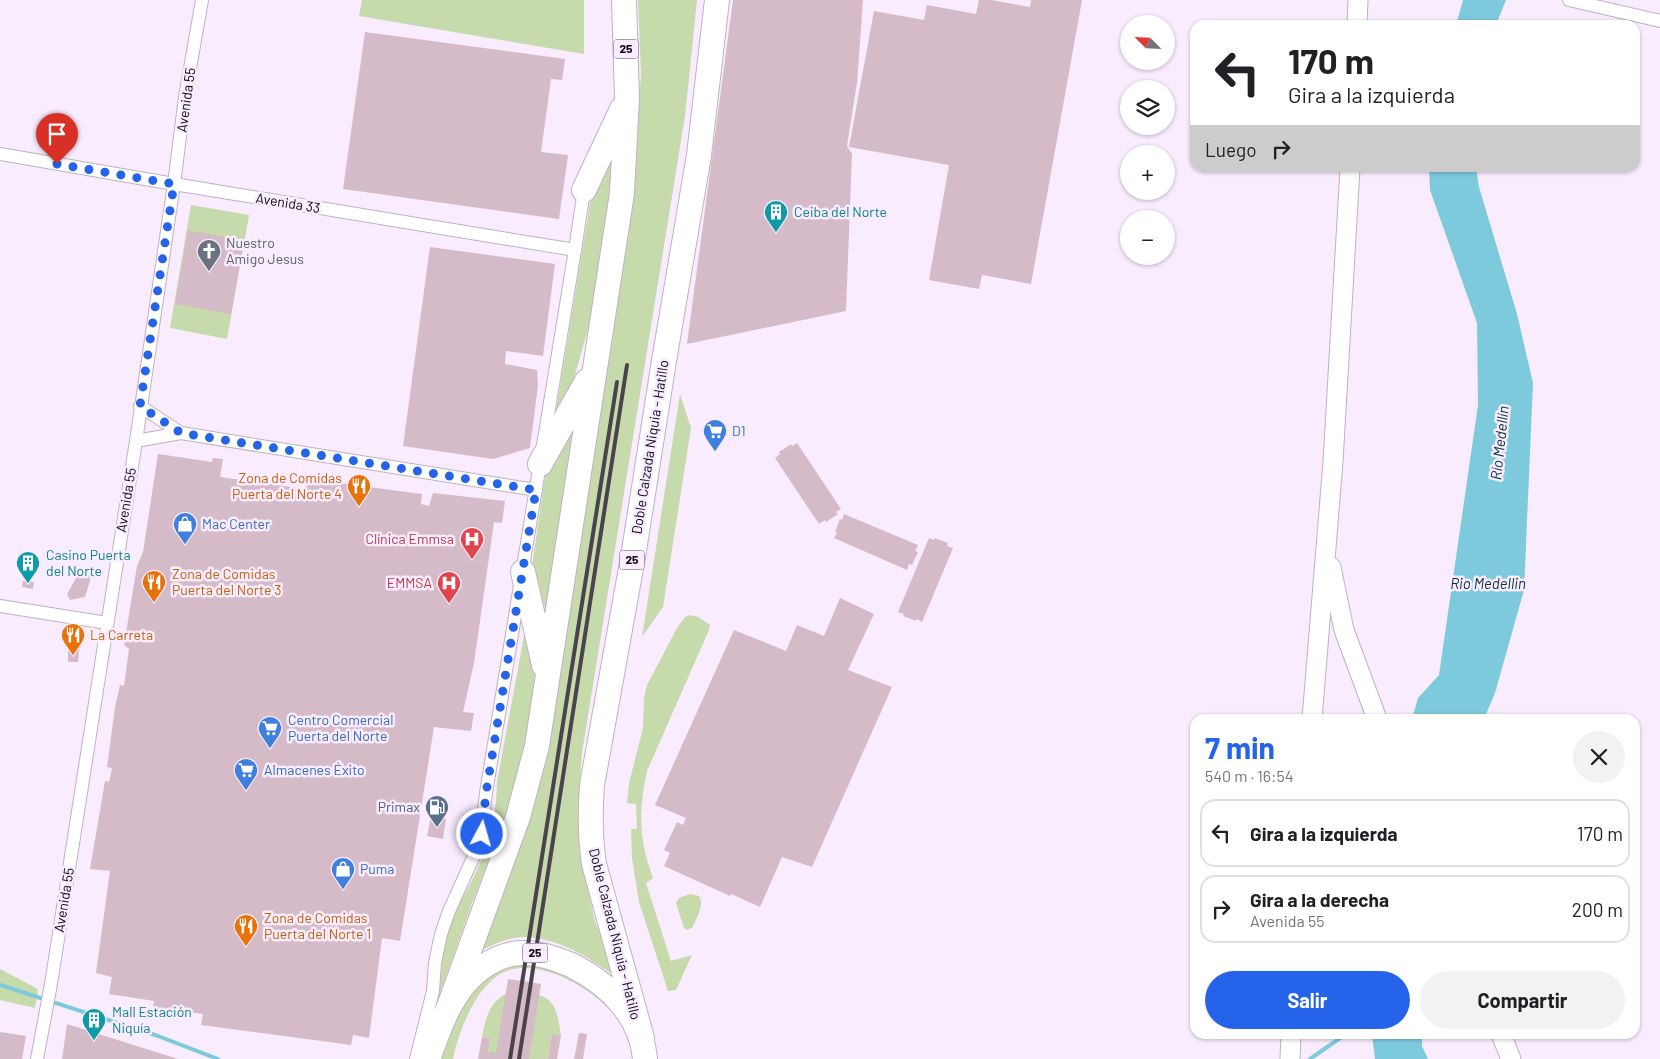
<!DOCTYPE html>
<html lang="es">
<head>
<meta charset="utf-8">
<style>
	:root { --surface:#fff; --page:#f2f2f2; --text:#202124; --muted:#757577; --line:#e0e0e0; --accent:#2563eb }
	body { margin:0; font-family:Barlow,sans-serif; background:var(--page); color:var(--text); height:100vh; display:flex; flex-direction:column; font-size:19px; white-space:nowrap }
	* { box-sizing:border-box; margin:0 }
	p { font-size:16px; color:var(--muted) }
	.icon { flex:none; width:28px; height:28px; fill:none; stroke:currentColor; stroke-width:2; stroke-linecap:round; stroke-linejoin:round }
	.map { position:relative; flex:1; overflow:hidden }
	.drawer { position:absolute; left:1190px; top:714px; width:450px; height:325px; display:flex; flex-direction:column; background:var(--surface); border-radius:15px; box-shadow:0 1px 4px #0004 }
	.drawer>* { flex:none }
	.guide { position:absolute; left:1190px; top:20px; width:450px; height:152px; border-radius:15px; box-shadow:0 1px 4px #0004; background:#fff; color:var(--text); overflow:hidden }
	.needle { width:32px; rotate:294deg }
	.tools { position:absolute; left:1120px; top:15px; display:grid; gap:10px }
	.tools a { display:grid; place-items:center; width:55px; height:55px; border-radius:50%; background:var(--surface); box-shadow:0 1px 4px #0004; font-size:25px }
	.pin { position:absolute; display:grid; place-items:center; width:42px; height:42px; color:#fff; margin:-51px -21px; border-radius:50% 50% 50% 0; rotate:-45deg; box-shadow:0 0 5px #0007 }
	.pin .icon { rotate:45deg }
	.me { position:absolute; width:55px; margin:-28px; rotate:6deg; stroke-linejoin:round; filter:drop-shadow(0 0 4px #0008) }
	.turn { display:flex; align-items:center; gap:18px; height:105px; padding:0 15px; font-size:22px }
	.turn .icon { width:65px; height:65px; stroke-width:2.5 }
	.turn b { display:block; font-size:35px; line-height:42px }
	.then { display:flex; align-items:center; height:48px; padding:0 15px; background:#0003; gap:10px; font-size:19px }
	.round { display:grid; place-items:center; flex:none; width:52px; height:52px; border-radius:26px; background:var(--page) }
	.summary { display:flex; align-items:center; justify-content:space-between; height:85px; padding:0 15px }
	h1 { font-size:30px; font-weight:700; line-height:38px; color:var(--accent) }
	.primary-button { display:flex; gap:10px; margin-top:auto; padding:10px 15px }
	.primary-button a { flex:1; height:58px; border-radius:30px; background:var(--accent); color:#fff; font-size:20px; font-weight:700; line-height:58px; text-align:center }
	.primary-button a+a { background:var(--page); color:var(--text) }
	ul { padding:0; list-style:none }
	li { display:flex; align-items:center; gap:15px; height:68px; margin:0 10px 8px; padding:0 5px; border:2px solid var(--line); border-radius:15px }
	li div { flex:1 }
	li b { display:block; font-size:19px }
	li em { font-style:normal }
	.map>svg:first-child { display:block }
</style>
</head>
<body>
<div class="map">
<svg width="1660" height="1059" viewBox="0 0 1660 1059">
	<rect width="100%" height="100%" fill="#f8ecfe"/>
	<path fill="#c7daac" d="M362,0H584V54L359,16Z
		M638,0H697L685,116L582,753L578,807L583,863L594,918L615,976C588,957 560,939 526,937C510,936 492,945 478,952L515,859L632,197L641,75Z
		M616,136L614,183L593,312L572,385L555,417L590,203Z
		M191,205L249,215L227,339L170,328Z
		M680,394L691,428L663,607L642,637Z
		M575,418L546,610L531,573L547,462Z
		M528,614L537,651L531,714L519,774L512,801L471,906L434,1010C438,984 440,943 449,920C453,910 462,900 467,890C487,852 496,825 497,782Z
		M690,615L698,617L710,625L709,630L647,771C638,810 639,841 653,878L646,883L671,961L692,955L676,990L668,991L639,902L632,858L631,829H637L636,804L627,803L629,783L643,728L644,698L647,685L677,628L685,617Z
		M690,894L699,896C705,905 696,919 692,928L687,930L684,928L676,903L679,898Z
		M522,965C533,965 546,965 557,969C565,972 573,978 581,982C610,999 640,1022 637,1059H632C636,1012 554,957 510,970C478,979 459,1030 453,1059H441C453,1017 472,970 522,965Z
		M0,969L38,989L35,1008L0,1000Z
		M511,992C549,994 556,996 561,1036L552,1035L548,1059H487L490,1038L482,1037C485,1018 491,998 511,992Z"/>
	<path fill="#7ecadd" d="M1463,0H1506L1496,25H1456Z
		M1429,168H1476L1479,187L1517,314L1533,383L1524,590L1495,693L1484,719H1412L1418,698L1439,675L1478,405L1477,323L1430,190Z
		M1372,1034H1422V1046L1428,1059H1375Z"/>
	<g fill="none" stroke-linecap="round" stroke-linejoin="round">
		<path stroke="#7ecadd" stroke-width="4" d="M0,985L158,1036L218,1059
			M1310,1059L1346,1034"/>
	</g>
	<path fill="#d5bbc7" d="M733,0H863L857,83L847,146L852,154L846,311L687,344Z
		M979,0H991L1030,7L1031,0H1082L1031,284L982,275L979,289L929,280L949,165L849,147L874,11L924,20L927,5L976,14Z
		M365,32L565,59L562,80L551,79L541,152L568,155L559,219L343,189Z
		M188,230L244,241L231,314L175,304Z
		M430,247L555,264L543,356L506,351L505,364L537,370L538,385L530,448L493,459L403,446Z
		M797,443L841,509L836,512L838,514L826,522L825,520L819,524L775,458L780,454L779,452L791,444L792,446Z
		M158,454L212,462L213,458L223,459L220,477L306,489L308,479L422,494L421,504L429,506L433,493L505,501L502,523L494,522L474,663L463,712L474,713L471,731L434,727L400,941L382,938L369,1038L353,1035L351,1045L201,1025L203,1014L153,1007L154,1001L109,994L112,977L96,973L110,871L90,869L105,781L109,782L112,768L107,767L115,707L120,685L124,686L129,649L124,645L137,566L143,552Z
		M844,514L918,545L915,551L918,552L912,565L909,564L907,570L834,538L837,533L835,532L840,519L842,520Z
		M929,538L934,540L935,538L948,543L947,546L953,548L922,622L917,619L916,621L903,616L904,614L898,612Z
		M80,571L90,572V581L85,597L70,600L67,594Z
		M23,581L34,582L33,589L22,587Z
		M840,598L874,614L848,670L892,687L812,867L782,857L760,907L731,894L730,896L664,866L670,853L664,850L677,822L683,825L686,818L655,805L734,630L786,651L797,625L824,636Z
		M80,642L78,662H68V646Z
		M431,817L446,819L443,839L427,836Z
		M508,979L541,984L529,1059H478L482,1037L490,1038L488,1052L496,1053Z
		M67,1024L178,1059H62Z
		M0,1032L26,1036L22,1059H0Z
		M579,1033L587,1034L583,1059H574Z
		M552,1034L561,1036L557,1059H548Z"/>
	<g fill="none" stroke-linecap="round" stroke-linejoin="round">
		<g stroke="#bfb1c6" stroke-width="14">
			<path id="street" d="M1569,0L1660,21
				M0,154L174,184L575,250
				M140,406L181,433
				M136,441L181,433L536,490
				M0,606L107,623
				M37,1059L51,984L136,441L174,184L185,97L202,0
				M416,1059L433,991L435,963L441,934L449,911L478,847L481,834L486,793L575,250L584,190"/>
		</g>
		<g stroke="#bfb1c6" stroke-width="21">
			<path id="secondary" d="M1357,25L1358,0
				M1331,567L1344,630L1377,719
				M1312,719L1333,462L1350,168
				M1501,1034L1511,1059
				M1290,1059L1291,1034"/>
		</g>
		<g stroke="#bfb1c6" stroke-width="26">
			<path id="highway" d="M584,190L622,109
				M540,464L587,381
				M523,572L544,665
				M448,1009L518,817L537,746L622,193L627,98L624,0
				M642,1038L594,864C590,837 590,811 592,785L633,557L664,361L699,155L717,0
				M428,1059C440,1026 452,989 481,968C490,962 501,956 512,954C532,950 553,957 571,965C609,984 641,1015 645,1059"/>
		</g>
		<use href="#street" stroke="#fff" stroke-width="12"/>
		<use href="#secondary" stroke="#fff" stroke-width="19"/>
		<use href="#highway" stroke="#fff" stroke-width="24"/>
		<path stroke="#4a434d" stroke-width="4" d="M510,1059L617,382
			M519,1059L627,365"/>
	</g>
	<g fill="none" stroke-linecap="round" stroke-linejoin="round">
		<path stroke="#2563eb" stroke-width="9" stroke-dasharray="0 16.2" d="M57,164L174,184L140,406L181,433L536,490L486,793L482,834"/>
	</g>
	<defs>
		<g id="building-pin" transform="scale(1.25)"><path d="M0 17L-7.5 6A9.5 9.5 0 1 1 7.5 6Z" fill="#0f9aa8" stroke="#f8ecfe"/><path d="M-4-6H4V6H1V3H-1V6H-4ZM-2.5-4.3h1.7v1.8h-1.7ZM.8-4.3h1.7v1.8H.8ZM-2.5-1h1.7V.8h-1.7ZM.8-1h1.7V.8H.8Z" fill="#fff"/></g>
		<g id="church-pin" transform="scale(1.25)"><path d="M0 17L-7.5 6A9.5 9.5 0 1 1 7.5 6Z" fill="#6b7280" stroke="#f8ecfe"/><path d="M-1.2-6h2.4v3.5h3.3v2.4h-3.3V6h-2.4V-.1h-3.3v-2.4h3.3Z" fill="#fff"/></g>
		<g id="supermarket-pin" transform="scale(1.25)"><path d="M0 17L-7.5 6A9.5 9.5 0 1 1 7.5 6Z" fill="#3f7fe0" stroke="#f8ecfe"/><path d="M-6-5.5h2.5l.6 2H6L4.5 2H-2.5L-4.4-4H-6ZM-1.5 3.2a1.3 1.3 0 1 0 .1 0ZM3 3.2a1.3 1.3 0 1 0 .1 0Z" fill="#fff"/></g>
		<g id="restaurant-pin" transform="scale(1.25)"><path d="M0 17L-7.5 6A9.5 9.5 0 1 1 7.5 6Z" fill="#e8710a" stroke="#f8ecfe"/><path d="M-5-6h1v4h1v-4h1v4h1v-4h1v5L-1.5 .5V6h-2V.5L-5-1ZM5-6V6H3V1.5H1.5Q1.5-4 5-6Z" fill="#fff"/></g>
		<g id="shop-pin" transform="scale(1.25)"><path d="M0 17L-7.5 6A9.5 9.5 0 1 1 7.5 6Z" fill="#3f7fe0" stroke="#f8ecfe"/><path d="M-5-2.5h2.3a2.7 3.5 0 0 1 5.4 0H5L5.5 6h-11ZM-1.5-2.5h3a1.5 2.3 0 0 0-3 0Z" fill="#fff"/></g>
		<g id="hospital-pin" transform="scale(1.25)"><path d="M0 17L-7.5 6A9.5 9.5 0 1 1 7.5 6Z" fill="#e0444e" stroke="#f8ecfe"/><path d="M-5-5h3v3.5h4V-5h3V5h-3V1.5h-4V5h-3Z" fill="#fff"/></g>
		<g id="fuel-pin" transform="scale(1.25)"><path d="M0 17L-7.5 6A9.5 9.5 0 1 1 7.5 6Z" fill="#5c6f8a" stroke="#f8ecfe"/><path d="M-5.5-6h7V0h2V4h1.3V-2.5L3-4.5l.8-.8L6-3V5H2.5V1h-1V6h-7ZM-4.2-4.7v3.2H.2V-4.7Z" fill="#fff"/></g>
	</defs>
	<g fill-rule="evenodd">
		<use href="#building-pin" x="776" y="212"/>
		<use href="#church-pin" x="209" y="251"/>
		<use href="#supermarket-pin" x="715" y="431"/>
		<use href="#restaurant-pin" x="359" y="486"/>
		<use href="#shop-pin" x="185" y="524"/>
		<use href="#hospital-pin" x="472" y="539"/>
		<use href="#building-pin" x="28" y="563"/>
		<use href="#restaurant-pin" x="154" y="582"/>
		<use href="#hospital-pin" x="449" y="583"/>
		<use href="#restaurant-pin" x="73" y="635"/>
		<use href="#supermarket-pin" x="270" y="728"/>
		<use href="#supermarket-pin" x="246" y="770"/>
		<use href="#fuel-pin" x="437" y="807"/>
		<use href="#shop-pin" x="343" y="869"/>
		<use href="#restaurant-pin" x="246" y="926"/>
		<use href="#building-pin" x="94" y="1020"/>
	</g>
	<g text-anchor="middle" stroke-width="5" stroke-linejoin="round" paint-order="stroke">
		<g fill="#f8ecfe" stroke="#554e58" stroke-width="1">
			<rect x="613.5" y="39.5" width="25" height="19" rx="4"/>
			<rect x="619.5" y="550.5" width="25" height="19" rx="4"/>
			<rect x="522.5" y="943.5" width="25" height="19" rx="4"/>
		</g>
		<g font-size="12" font-weight="bold" fill="#0f0a11">
			<text x="626" y="53">25</text>
			<text x="632" y="564">25</text>
			<text x="535" y="957">25</text>
		</g>
		<g font-size="14" fill="#0f0a11" stroke="#f8ecfe">
			<text transform="translate(186 100) rotate(-82)" y="5">Avenida 55</text>
			<text transform="translate(288 203) rotate(9)" y="5">Avenida 33</text>
			<text transform="translate(650 447) rotate(-81)" y="5">Doble Calzada Niquia - Hatillo</text>
			<text transform="translate(126 500) rotate(-81)" y="5">Avenida 55</text>
			<text transform="translate(64 900) rotate(-81)" y="5">Avenida 55</text>
			<text transform="translate(615 934) rotate(76)" y="5">Doble Calzada Niquia - Hatillo</text>
		</g>
		<g font-size="14" fill="#0d838f" stroke="#f8ecfe" text-anchor="start">
			<text x="794" y="217">Ceiba del Norte</text>
			<text x="46" y="560">Casino Puerta<tspan x="46" dy="16">del Norte</tspan></text>
			<text x="112" y="1017">Mall Estación<tspan x="112" dy="16">Niquía</tspan></text>
		</g>
		<g font-size="14" fill="#5b616d" stroke="#f8ecfe" text-anchor="start">
			<text x="226" y="248">Nuestro<tspan x="226" dy="16">Amigo Jesus</tspan></text>
		</g>
		<g font-size="14" fill="#366cbe" stroke="#f8ecfe" text-anchor="start">
			<text x="732" y="436">D1</text>
			<text x="202" y="529">Mac Center</text>
			<text x="288" y="725">Centro Comercial<tspan x="288" dy="16">Puerta del Norte</tspan></text>
			<text x="264" y="775">Almacenes Éxito</text>
			<text x="360" y="874">Puma</text>
		</g>
		<g font-size="14" fill="#c56008" stroke="#f8ecfe" text-anchor="start">
			<text x="342" y="483" text-anchor="end">Zona de Comidas<tspan x="342" dy="16">Puerta del Norte 4</tspan></text>
			<text x="172" y="579">Zona de Comidas<tspan x="172" dy="16">Puerta del Norte 3</tspan></text>
			<text x="90" y="640">La Carreta</text>
			<text x="264" y="923">Zona de Comidas<tspan x="264" dy="16">Puerta del Norte 1</tspan></text>
		</g>
		<g font-size="14" fill="#be3a42" stroke="#f8ecfe" text-anchor="end">
			<text x="454" y="544">Clínica Emmsa</text>
			<text x="432" y="588">EMMSA</text>
		</g>
		<g font-size="14" fill="#4e5e75" stroke="#f8ecfe" text-anchor="end">
			<text x="420" y="812">Primax</text>
		</g>
		<g font-size="15" font-style="italic" fill="#0c313a" stroke="#f8ecfe">
			<text transform="translate(1500 443) rotate(-84)" y="5">Río Medellín</text>
			<text x="1488" y="589">Rio Medellin</text>
		</g>
	</g>
</svg>
<div class="tools">
<a><svg class="needle" viewBox="-14 -14 28 28"><path d="M0-13l5 13h-10z" fill="#e53935"/><path d="M0 13l5-13h-10z" fill="#757577"/></svg></a>
<a><svg class="icon" aria-label="layers" viewBox="0 0 24 24"><path d="M12 4l9 5-9 5-9-5zM3 14l9 5 9-5"/></svg></a>
<a>+</a>
<a>−</a>
</div>
<div class="pin" style="left:57px;top:164px;background:#d93025"><svg class="icon" aria-label="arrive" viewBox="0 0 24 24"><path d="M6 21V4h12l-3 4 3 4H6"/></svg></div>
<svg class="me" style="left:482px;top:834px" viewBox="-20 -20 40 40"><circle r="17" fill="#2563eb" stroke="#fff" stroke-width="3"/><path d="M0-11L8 9 0 5-8 9z" fill="#fff"/></svg>
<div class="guide">
<div class="turn"><svg class="icon" aria-label="left" viewBox="0 0 24 24"><path d="M17 20v-9H6M10 6l-5 5 5 5"/></svg><div><b>170 m</b>Gira a la izquierda</div></div>
<div class="then">Luego<svg class="icon" aria-label="right" viewBox="0 0 24 24"><path d="M7 20v-9h11M14 6l5 5-5 5"/></svg></div>
</div>
<section class="drawer">
<div class="summary"><div><h1>7 min</h1><p>540 m · 16:54</p></div><a class="round"><svg class="icon" aria-label="close" viewBox="0 0 24 24"><path d="M6 6l12 12M18 6L6 18"/></svg></a></div>
<ul>
<li><svg class="icon" aria-label="left" viewBox="0 0 24 24"><path d="M17 20v-9H6M10 6l-5 5 5 5"/></svg><div><b>Gira a la izquierda</b></div><em>170 m</em></li>
<li><svg class="icon" aria-label="right" viewBox="0 0 24 24"><path d="M7 20v-9h11M14 6l5 5-5 5"/></svg><div><b>Gira a la derecha</b><p>Avenida 55</p></div><em>200 m</em></li>
</ul>
<div class="primary-button"><a>Salir</a><a>Compartir</a></div>
</section>
</div>
</body>
</html>
